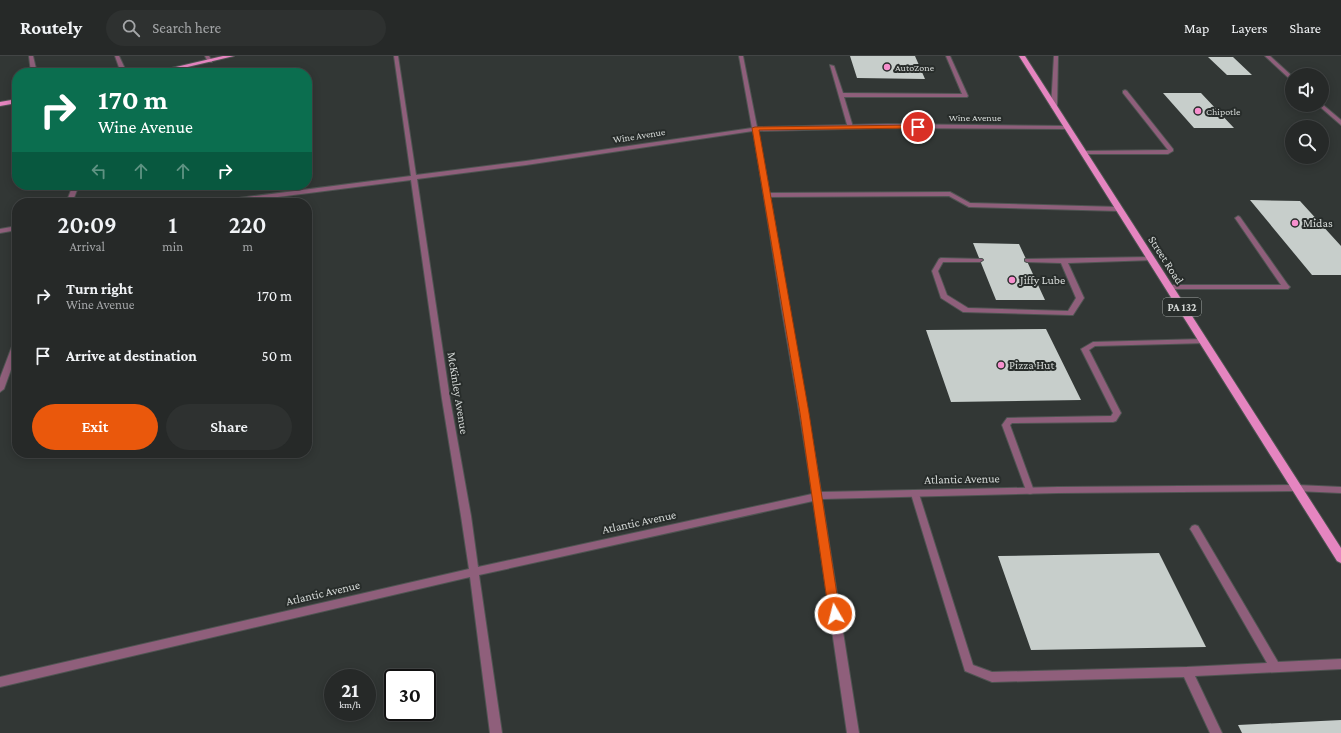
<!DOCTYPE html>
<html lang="en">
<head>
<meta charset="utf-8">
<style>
	:root { --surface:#262928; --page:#2e3130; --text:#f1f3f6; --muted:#a4a6a8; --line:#424545; --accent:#ea580c }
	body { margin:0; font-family:"Crimson Pro",serif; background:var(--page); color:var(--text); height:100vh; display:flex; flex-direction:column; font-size:15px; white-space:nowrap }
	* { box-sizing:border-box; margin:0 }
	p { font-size:13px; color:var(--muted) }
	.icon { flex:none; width:22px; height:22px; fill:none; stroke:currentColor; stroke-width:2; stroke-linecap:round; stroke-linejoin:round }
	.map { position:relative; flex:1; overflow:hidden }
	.details { position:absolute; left:12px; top:142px; width:300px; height:260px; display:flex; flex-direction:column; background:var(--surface); border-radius:16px; box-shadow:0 2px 10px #0003,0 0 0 1px var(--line) }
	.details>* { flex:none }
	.guide { position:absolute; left:12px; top:12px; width:300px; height:122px; border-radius:16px; box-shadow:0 2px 10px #0003,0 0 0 1px var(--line); background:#0b6e4f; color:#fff; overflow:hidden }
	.fabs { position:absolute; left:1285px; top:12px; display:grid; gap:8px }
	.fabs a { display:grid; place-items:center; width:44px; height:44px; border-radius:50%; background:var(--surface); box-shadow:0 2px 10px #0003,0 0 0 1px var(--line); font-size:20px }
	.speed { position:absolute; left:324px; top:613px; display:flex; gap:8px; font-size:20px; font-weight:700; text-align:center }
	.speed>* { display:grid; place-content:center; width:52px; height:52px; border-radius:50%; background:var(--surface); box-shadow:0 2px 10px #0003,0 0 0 1px var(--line); line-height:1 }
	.speed small { font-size:10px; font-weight:400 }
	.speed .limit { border:2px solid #111; border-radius:6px; background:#fff; color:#111 }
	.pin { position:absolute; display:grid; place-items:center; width:34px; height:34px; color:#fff; margin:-17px; border:2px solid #fff; border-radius:50%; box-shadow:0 1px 4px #0007 }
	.me { position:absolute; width:44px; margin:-22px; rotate:352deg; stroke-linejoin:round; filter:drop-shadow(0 0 3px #0008) }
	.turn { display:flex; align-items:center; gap:14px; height:84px; padding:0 20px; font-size:18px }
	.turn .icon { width:52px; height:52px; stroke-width:2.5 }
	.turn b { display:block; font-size:28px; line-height:34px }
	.lanes { display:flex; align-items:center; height:38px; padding:0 20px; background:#0003; justify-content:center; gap:20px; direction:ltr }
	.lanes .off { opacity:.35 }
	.eta { display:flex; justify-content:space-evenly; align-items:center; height:68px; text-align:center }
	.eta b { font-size:24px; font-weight:600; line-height:28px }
	.button { display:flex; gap:8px; margin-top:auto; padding:8px 20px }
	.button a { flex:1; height:46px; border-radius:24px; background:var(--accent); color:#fff; font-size:16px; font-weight:600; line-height:46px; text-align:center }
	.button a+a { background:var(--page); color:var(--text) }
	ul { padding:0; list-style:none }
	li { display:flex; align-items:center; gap:12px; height:60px; padding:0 20px }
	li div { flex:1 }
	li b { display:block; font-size:15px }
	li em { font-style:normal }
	header { display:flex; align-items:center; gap:24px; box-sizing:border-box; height:56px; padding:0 20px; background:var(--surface); border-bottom:1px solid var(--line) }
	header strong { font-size:19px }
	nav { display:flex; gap:22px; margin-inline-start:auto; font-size:14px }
	.search { width:280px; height:36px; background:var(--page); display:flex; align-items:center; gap:10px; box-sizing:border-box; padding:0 14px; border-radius:22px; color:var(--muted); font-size:15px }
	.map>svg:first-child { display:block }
</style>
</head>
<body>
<header>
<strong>Routely</strong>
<div class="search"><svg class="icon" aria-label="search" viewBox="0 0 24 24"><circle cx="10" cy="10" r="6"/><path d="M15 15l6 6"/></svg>Search here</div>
<nav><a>Map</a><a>Layers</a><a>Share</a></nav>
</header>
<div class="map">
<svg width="1341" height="677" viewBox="0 0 1341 677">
	<rect width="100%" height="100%" fill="#323735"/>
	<path fill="#c7cecb" d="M850,0H915L925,23L857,22Z
		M1208,1H1233L1252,19H1227Z
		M1163,37H1201L1234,72H1194Z
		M1250,144L1300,145L1341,190V219H1312Z
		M973,187L1019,188L1045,244H996Z
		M1046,273L1081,344L951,346L926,274Z
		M1159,497L1206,591L1031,594L998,500Z
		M1341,664V677H1242L1238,669Z"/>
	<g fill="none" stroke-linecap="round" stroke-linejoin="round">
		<g stroke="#4f5452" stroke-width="2">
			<path id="service" d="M29,0H33L37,17H31Z
				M115,0H119L127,17H121Z
				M205,0H209L212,5V6H208Z
				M946,0H950L968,40L967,41H844L853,71L848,72L830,9L834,10L843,37L962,38Z
				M1054,0H1058L1057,51L1054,53L1051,51Z
				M1265,0H1270L1292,20V25Z
				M1125,34L1127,35L1173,93V95L1168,98H1082V96L1084,95L1168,94L1123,37V35Z
				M1322,48L1341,64V69L1318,49H1322Z
				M950,136L970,147L1119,151L1122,153L1119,155L969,151L949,140L767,141L764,139L767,137Z
				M1238,160L1240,161L1288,229L1290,231L1288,233H1167L1165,231L1169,229H1281L1235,162Z
				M1151,201L1154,203L1153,204L1068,207L1084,242L1073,259H1070L963,256L941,242L932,215L939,203L941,202L982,203L983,204L980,206H943L938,215L947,239L968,252L1068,255L1076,242L1061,207L1027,206L1025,205V203Z
				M1203,283L1207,285L1206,287L1095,290L1089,294L1121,357L1116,365L1113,366L1012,367L1010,369L1034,435L1033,437L1030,438L1027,437L1002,369L1007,362L1111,360L1113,357L1081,293L1093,286Z
				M1297,429L1341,431V437L1297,435L1294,434L1293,432L1294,430Z
				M915,435L918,436L919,438L973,609L992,616L1187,611L1267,607L1192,476L1190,473L1192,470L1195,469L1198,470L1278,606L1341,603V613L1195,620L1222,677H1210L1184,621L992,626L965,615L911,438L912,436Z"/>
		</g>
		<g stroke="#4f5452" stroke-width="2">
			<path id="minor" d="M394,0H398L416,119L526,105L752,72L739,0H743L757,71L888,68L1069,70L1070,71L1067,73L888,72L758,75C769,132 779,190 788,248C799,311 811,373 821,436L1058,431L1297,429L1300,430L1301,432L1300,434L1297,435L1058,437L822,443L859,677H847L813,445L479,519L502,677H490L470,521L0,631V621L469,513L461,460L442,343L411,124L230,147H213L216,145L411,120ZM753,75C763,133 772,191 781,249C792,312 803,375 812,438L478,511L471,460L450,343L417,123L526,109Z
				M73,129H79L72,147H66Z
				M17,170V174L0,177V173Z
				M14,285H17V297L4,333L0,336V322Z"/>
		</g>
		<g stroke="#4f5452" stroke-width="2">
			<path id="primary" d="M223,0H234L162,17H150Z
				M1019,0H1025L1341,492V507L1337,505Z
				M17,43V47L0,50V46Z"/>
		</g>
		<use href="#service" fill="#8f5f7b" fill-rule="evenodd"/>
		<use href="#minor" fill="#8f5f7b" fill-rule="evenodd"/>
		<use href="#primary" fill="#e585c0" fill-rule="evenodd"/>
	</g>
	<path fill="#ea580c" stroke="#983908" d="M918,69H920V72L759,74L809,357L840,558L839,562L835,563L831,562L829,558L800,357L752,72L755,71Z"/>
	<g fill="#f790ce" stroke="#282d2b" stroke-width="1.5">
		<circle cx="887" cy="11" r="4"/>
		<circle cx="1198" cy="55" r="4"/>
		<circle cx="1295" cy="167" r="4"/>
		<circle cx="1012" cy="224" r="4"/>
		<circle cx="1001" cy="309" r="4"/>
	</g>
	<g text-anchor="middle" stroke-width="4" stroke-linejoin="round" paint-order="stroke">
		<g font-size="10" fill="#d4d8d6" stroke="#282d2b" text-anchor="start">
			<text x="895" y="15">AutoZone</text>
			<text x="1206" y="59">Chipotle</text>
		</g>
		<g font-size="10" fill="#d4d8d6" stroke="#282d2b">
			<text x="975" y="65">Wine Avenue</text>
			<text transform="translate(639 79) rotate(-9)" y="4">Wine Avenue</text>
		</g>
		<rect fill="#282d2b" stroke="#a0a5a3" stroke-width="1" x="1163" y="242" width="38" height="18" rx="3"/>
		<g font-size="11" font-weight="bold" fill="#d4d8d6">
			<text x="1182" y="255">PA 132</text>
		</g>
		<g font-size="12" fill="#d4d8d6" stroke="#282d2b" text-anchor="start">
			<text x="1303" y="171">Midas</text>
			<text x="1020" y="228">Jiffy Lube</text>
			<text x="1009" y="313">Pizza Hut</text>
		</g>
		<g font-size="12" fill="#d4d8d6" stroke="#282d2b">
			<text transform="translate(1166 204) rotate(57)" y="4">Street Road</text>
			<text transform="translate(458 337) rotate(81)" y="4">McKinley Avenue</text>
			<text transform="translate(962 423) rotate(-1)" y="4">Atlantic Avenue</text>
			<text transform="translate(639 466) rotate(-12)" y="4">Atlantic Avenue</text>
			<text transform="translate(323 537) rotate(-13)" y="4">Atlantic Avenue</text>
		</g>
	</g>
</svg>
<div class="fabs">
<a><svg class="icon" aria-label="sound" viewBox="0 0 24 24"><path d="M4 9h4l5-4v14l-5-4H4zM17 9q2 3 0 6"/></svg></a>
<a><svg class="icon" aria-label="search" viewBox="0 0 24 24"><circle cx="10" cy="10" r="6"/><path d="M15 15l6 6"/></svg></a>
</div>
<div class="speed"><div>21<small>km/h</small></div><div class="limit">30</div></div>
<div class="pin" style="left:918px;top:71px;background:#d93025"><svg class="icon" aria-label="arrive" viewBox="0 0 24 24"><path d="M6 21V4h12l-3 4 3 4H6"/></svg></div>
<svg class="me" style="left:835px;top:558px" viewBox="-20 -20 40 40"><circle r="17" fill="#ea580c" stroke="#fff" stroke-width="3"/><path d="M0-11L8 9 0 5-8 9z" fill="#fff"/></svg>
<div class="guide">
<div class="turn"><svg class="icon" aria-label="right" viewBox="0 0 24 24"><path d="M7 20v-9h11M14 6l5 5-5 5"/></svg><div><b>170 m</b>Wine Avenue</div></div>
<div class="lanes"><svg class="icon off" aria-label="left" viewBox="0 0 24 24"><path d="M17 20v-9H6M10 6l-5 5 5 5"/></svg><svg class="icon off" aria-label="ahead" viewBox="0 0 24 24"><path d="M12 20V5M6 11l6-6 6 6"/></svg><svg class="icon off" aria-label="ahead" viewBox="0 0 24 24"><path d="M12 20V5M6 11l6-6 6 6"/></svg><svg class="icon" aria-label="right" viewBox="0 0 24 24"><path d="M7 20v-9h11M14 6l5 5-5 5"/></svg></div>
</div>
<section class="details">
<div class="eta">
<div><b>20:09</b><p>Arrival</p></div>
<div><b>1</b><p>min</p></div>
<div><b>220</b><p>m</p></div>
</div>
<ul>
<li><svg class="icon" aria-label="right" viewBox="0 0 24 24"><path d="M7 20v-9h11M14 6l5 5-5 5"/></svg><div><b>Turn right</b><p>Wine Avenue</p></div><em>170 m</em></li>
<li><svg class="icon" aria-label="arrive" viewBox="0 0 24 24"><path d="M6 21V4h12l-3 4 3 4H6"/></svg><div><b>Arrive at destination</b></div><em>50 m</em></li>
</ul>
<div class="button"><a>Exit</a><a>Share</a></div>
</section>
</div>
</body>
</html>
